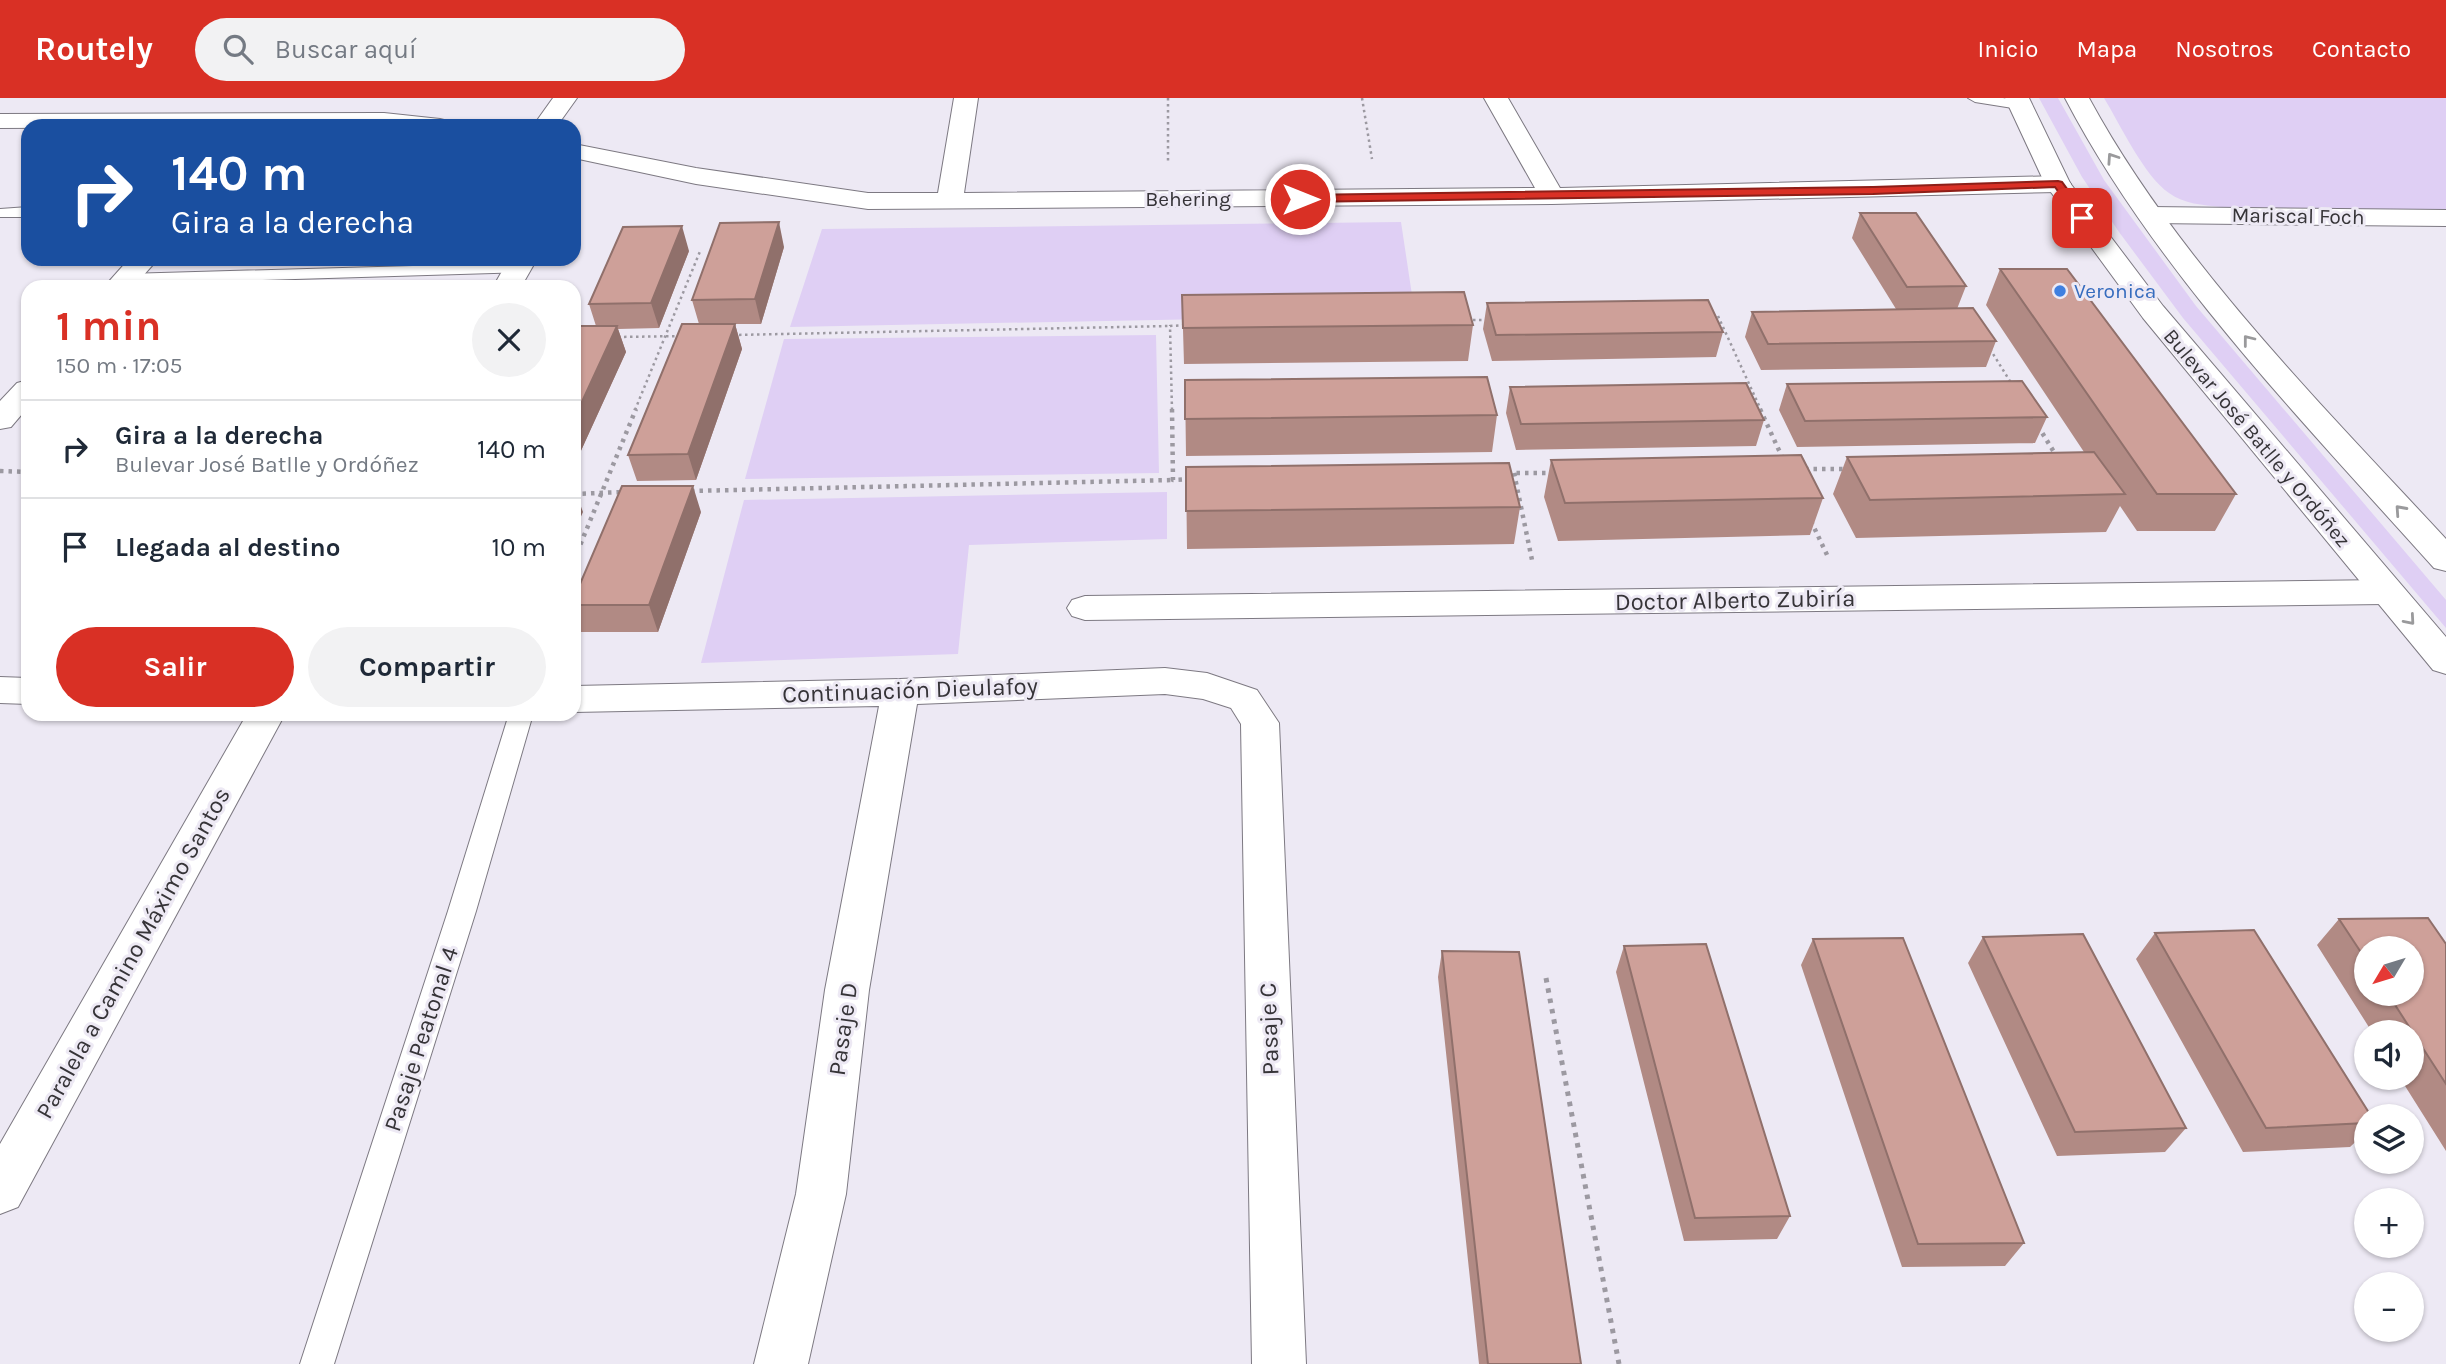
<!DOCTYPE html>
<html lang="es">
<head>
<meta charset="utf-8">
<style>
	:root { --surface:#fff; --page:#f2f2f3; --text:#1f2937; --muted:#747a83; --line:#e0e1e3; --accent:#d93025 }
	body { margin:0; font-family:Karla,sans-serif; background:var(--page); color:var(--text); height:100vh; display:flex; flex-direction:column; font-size:26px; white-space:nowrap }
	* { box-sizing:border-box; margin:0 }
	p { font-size:23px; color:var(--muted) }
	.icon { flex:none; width:38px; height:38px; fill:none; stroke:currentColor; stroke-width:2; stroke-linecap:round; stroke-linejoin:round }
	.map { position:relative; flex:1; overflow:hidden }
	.side { position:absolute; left:21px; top:182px; width:560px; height:441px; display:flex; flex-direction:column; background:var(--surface); border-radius:21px; box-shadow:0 2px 5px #0004 }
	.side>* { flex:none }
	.top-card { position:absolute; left:21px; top:21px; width:560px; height:147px; border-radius:21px; box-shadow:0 2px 5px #0004; background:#1a4fa0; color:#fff; overflow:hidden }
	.needle { width:46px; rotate:232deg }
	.tools { position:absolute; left:2354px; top:838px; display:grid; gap:14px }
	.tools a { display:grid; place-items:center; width:70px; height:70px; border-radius:50%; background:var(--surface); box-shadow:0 2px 5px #0004; font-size:35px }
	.pin { position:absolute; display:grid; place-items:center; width:60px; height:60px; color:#fff; margin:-30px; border-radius:14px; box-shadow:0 4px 10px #0006 }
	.me { position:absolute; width:77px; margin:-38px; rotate:90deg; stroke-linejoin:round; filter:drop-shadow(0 0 5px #0008) }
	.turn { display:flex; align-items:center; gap:24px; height:147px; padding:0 35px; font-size:32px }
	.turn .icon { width:91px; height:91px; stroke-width:2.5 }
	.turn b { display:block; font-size:49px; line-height:60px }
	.round { display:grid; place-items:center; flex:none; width:74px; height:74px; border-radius:37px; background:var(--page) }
	.overview { display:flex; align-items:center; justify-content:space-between; height:119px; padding:0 35px }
	h1 { font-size:42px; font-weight:700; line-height:52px; color:var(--accent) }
	.button { display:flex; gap:14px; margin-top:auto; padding:14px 35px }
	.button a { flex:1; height:80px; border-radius:42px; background:var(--accent); color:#fff; font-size:28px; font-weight:700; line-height:80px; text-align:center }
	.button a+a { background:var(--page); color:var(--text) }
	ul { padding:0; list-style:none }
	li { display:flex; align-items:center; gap:21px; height:98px; padding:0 35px; border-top:2px solid var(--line) }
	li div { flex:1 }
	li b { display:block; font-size:26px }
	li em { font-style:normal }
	header { display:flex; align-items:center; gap:42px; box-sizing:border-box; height:98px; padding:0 35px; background:var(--accent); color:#fff }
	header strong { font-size:33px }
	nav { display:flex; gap:38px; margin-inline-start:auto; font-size:24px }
	.search { width:490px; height:63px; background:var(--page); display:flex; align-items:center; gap:18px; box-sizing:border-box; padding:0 24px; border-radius:38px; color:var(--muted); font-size:26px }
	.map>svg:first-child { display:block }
</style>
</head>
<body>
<header>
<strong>Routely</strong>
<div class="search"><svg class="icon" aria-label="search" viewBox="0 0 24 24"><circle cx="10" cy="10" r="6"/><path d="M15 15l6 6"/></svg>Buscar aquí</div>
<nav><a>Inicio</a><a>Mapa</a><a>Nosotros</a><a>Contacto</a></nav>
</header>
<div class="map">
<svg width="2446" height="1266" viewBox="0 0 2446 1266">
	<rect width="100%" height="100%" fill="#ede9f4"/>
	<path fill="#dfcff4" d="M2039,0H2058L2104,82L2196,208L2446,502V530L2183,220L2119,134L2082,79Z
		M2104,0H2446V113L2221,109C2203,107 2184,106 2169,95C2144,78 2120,26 2104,0Z
		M1401,124L1415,217L790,229L822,131Z
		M1156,237L1159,375L745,381L784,241Z
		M1167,394V441L969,447L958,556L701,565L744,402Z"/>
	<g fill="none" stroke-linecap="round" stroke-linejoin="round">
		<g stroke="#7d7982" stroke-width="2">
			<path id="lane" d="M1968,0H2003L2024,4L2026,7L2019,11L1975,4Z
				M28,109V119H0V111Z
				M518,165L527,170L524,174L126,186L117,181L126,176Z
				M509,616H533L476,813L334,1266H300L448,813Z"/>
		</g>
		<g stroke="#7d7982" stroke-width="2">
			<path id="street" d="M553,0H577L557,28H533Z
				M954,0H978L964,95L1535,90L1484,0H1508L1560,90L2058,78L2067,81L2071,86L2067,91L2058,94L1552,106L868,111L696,86L574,60V46L696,70L868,95H938Z
				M384,15L440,21L448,23L452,28L0,30V16Z
				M2150,109L2446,112V128L2150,125L2141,123L2137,117L2141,111Z
				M129,161H158L133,189H104Z
				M509,161H537L521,189H493Z
				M28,282V309L11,329L0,331V303L17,285Z
				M2385,482L2397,486L2403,494L2397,502L2385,506L1085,522L1072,518L1067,510L1072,502L1085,498Z
				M1165,570L1207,575L1257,592L1279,625L1306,1266H1252L1241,626L1231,610L1203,601L1165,596L917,606L869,892L846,1096L808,1266H754L796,1096L825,892L879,608L574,614V588L900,581Z
				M0,579L28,580V606L0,605Z
				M247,616H285L18,1109L0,1116V1046Z"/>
		</g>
		<g stroke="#7d7982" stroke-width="2">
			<path id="primary" d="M2005,0H2029L2070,85L2163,208L2446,539V576L2433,572L2143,220L2045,86Z
				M2065,0H2089C2176,161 2322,307 2446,441V473L2434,470C2306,327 2154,171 2065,0Z"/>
		</g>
		<path stroke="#9c99a1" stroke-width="2.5" stroke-dasharray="2.5 3.5" stroke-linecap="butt" d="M1168,0V66
			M1362,0L1372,61
			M1712,218H1718L1761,312
			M1467,222H1490
			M733,237L1170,228
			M618,239L683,238
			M1990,251L2013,288
			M635,312L701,151
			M1172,312L1170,228L1189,227"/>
		<path stroke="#9c99a1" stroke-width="4.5" stroke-dasharray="3.5 5" stroke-linecap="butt" d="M1172,311L1173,382L1191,381
			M1760,311L1783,361
			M2038,328L2057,359
			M1805,371H1845
			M0,373L28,374
			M1508,375H1555
			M1514,375L1532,462
			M691,393L1173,382
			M574,396L623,394
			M1811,423L1828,459
			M574,462L636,311"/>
		<path stroke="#9c99a1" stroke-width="5" stroke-dasharray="4.5 6" stroke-linecap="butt" d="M1546,880L1619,1266"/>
		<use href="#lane" fill="#fff" fill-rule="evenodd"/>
		<use href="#street" fill="#fff" fill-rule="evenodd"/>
		<use href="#primary" fill="#fff" fill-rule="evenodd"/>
	</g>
	<path fill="#b18a84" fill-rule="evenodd" d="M1860,115L1966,188L1957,211L1996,243L1986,269L1761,272L1745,239L1752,214L1896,211L1852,140Z
		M784,149L761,226H735L742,251L696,382L637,383L628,357L699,226L692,202Z
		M689,153L659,230L618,231L626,254L574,368V228H596L589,206Z
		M2000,171L2236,396L2215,433H2137L2120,408L2106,434L1856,440L1833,396L1847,359L2084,354L1986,207Z
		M1182,197L1473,227L1468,263L1184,266Z
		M1487,205L1723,234L1716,259L1492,263L1483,231Z
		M1185,282L1497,317L1492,354L1186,358Z
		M1787,286L2047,319L2035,345L1797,349L1779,312Z
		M1510,289L1764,322L1756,348L1516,352L1506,315Z
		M1551,362L1823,400L1810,437L1558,443L1544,399Z
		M1186,369L1520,409L1514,446L1187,451Z
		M701,414L658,534H581L574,515V500Z
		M2339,821L2446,846V1053L2400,980H2412V934H2372L2317,847ZM2366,850L2412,896H2366Z
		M2155,835L2366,1018V1034L2350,1049L2243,1054L2136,861Z
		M1983,839L2186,1030L2165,1054L2057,1058L1968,865Z
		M1813,841L2024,1145L2005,1168L1902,1169L1801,867Z
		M1624,848L1790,1118L1777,1141L1684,1143L1616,874Z
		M1442,853L1581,1266H1479L1438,879Z"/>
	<path fill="#90706b" d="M779,124L784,149L761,226L755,201Z
		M682,128L689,153L659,230L651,205Z
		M735,226L742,251L696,382L688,356Z
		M617,228L626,254L574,368V321Z
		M693,388L701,414L658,534L649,507Z
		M574,390L583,414L574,434Z"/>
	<path fill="#cea099" stroke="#90706b" stroke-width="2" d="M1860,115H1916L1966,188L1907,189Z
		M779,124L755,201L692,202L720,125Z
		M682,128L651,205L589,206L623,129Z
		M2000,171H2067L2236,396H2157Z
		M1464,194L1473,227L1183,230L1182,197Z
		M1708,202L1723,234L1496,237L1487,205Z
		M1973,210L1996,243L1768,246L1752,214Z
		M682,226H735L688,356L628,357Z
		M574,228H617L574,321Z
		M1487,279L1497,317L1185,321V282Z
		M2022,283L2047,319L1805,323L1787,286Z
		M1746,285L1764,322L1521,326L1510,289Z
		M2094,354L2125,396L1870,402L1847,359Z
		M1801,357L1823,400L1565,405L1551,362Z
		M1509,365L1520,409L1186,413V369Z
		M622,388H693L649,507H574V500Z
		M2428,820L2446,846V986L2388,896H2412V850H2366V862L2339,821Z
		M2254,832L2371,1018H2366V1025L2266,1030L2155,835Z
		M2083,836L2186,1030L2075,1034L1983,839Z
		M1903,840L2024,1145L1918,1146L1813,841Z
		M1706,846L1790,1118L1695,1120L1624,848Z
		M1442,853L1519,854L1581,1266H1488Z"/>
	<defs><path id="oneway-chevron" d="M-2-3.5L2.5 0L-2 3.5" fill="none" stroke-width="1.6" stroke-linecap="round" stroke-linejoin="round" transform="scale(1.75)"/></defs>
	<g stroke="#9a9a9c">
		<use href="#oneway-chevron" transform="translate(2112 60) rotate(-124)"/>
		<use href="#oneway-chevron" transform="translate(2248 242) rotate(-128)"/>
		<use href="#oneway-chevron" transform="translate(2400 412) rotate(-132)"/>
		<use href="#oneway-chevron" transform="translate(2410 522) rotate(49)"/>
	</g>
	<path fill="#d93025" stroke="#8d1f18" stroke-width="2" d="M2058,83L2062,84L2086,117V122H2078L2055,89L1873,96L1300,104L1294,101L1300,97L1873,89Z"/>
	<circle fill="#3f7fe0" stroke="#ede9f4" stroke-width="2.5" cx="2060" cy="193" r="7"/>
	<g text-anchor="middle" stroke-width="6" stroke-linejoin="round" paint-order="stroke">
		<g font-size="21" fill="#363438" stroke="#ede9f4">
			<text x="1188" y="108">Behering</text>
			<text transform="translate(2298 118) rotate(1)" y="7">Mariscal Foch</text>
			<text transform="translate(2257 340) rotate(50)" y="7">Bulevar José Batlle y Ordóñez</text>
		</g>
		<g font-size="21" fill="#366cbe" stroke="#ede9f4" text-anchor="start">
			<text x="2074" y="200">Veronica</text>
		</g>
		<g font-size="24" fill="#363438" stroke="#ede9f4">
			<text transform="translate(1735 502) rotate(-1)" y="8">Doctor Alberto Zubiría</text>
			<text transform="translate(910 592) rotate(-2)" y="8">Continuación Dieulafoy</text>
			<text transform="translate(133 855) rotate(-61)" y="8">Paralela a Camino Máximo Santos</text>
			<text transform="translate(843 931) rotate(-82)" y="8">Pasaje D</text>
			<text transform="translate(1269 931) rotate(-92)" y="8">Pasaje C</text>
			<text transform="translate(421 941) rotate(-72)" y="8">Pasaje Peatonal 4</text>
		</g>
	</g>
</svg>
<div class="tools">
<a><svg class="needle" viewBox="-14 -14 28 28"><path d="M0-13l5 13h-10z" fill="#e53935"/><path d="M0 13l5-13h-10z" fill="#747a83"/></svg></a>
<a><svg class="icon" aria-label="sound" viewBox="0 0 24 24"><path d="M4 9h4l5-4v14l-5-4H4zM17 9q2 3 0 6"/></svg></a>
<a><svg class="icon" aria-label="layers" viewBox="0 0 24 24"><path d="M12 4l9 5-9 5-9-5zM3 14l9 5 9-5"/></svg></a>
<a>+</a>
<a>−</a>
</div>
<div class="pin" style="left:2082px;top:120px;background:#d93025"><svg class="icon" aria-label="arrive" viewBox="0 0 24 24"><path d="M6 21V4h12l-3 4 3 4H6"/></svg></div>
<svg class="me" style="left:1300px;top:101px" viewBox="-20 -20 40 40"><circle r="17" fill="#d93025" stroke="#fff" stroke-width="3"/><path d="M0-11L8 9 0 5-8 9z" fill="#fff"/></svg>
<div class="top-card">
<div class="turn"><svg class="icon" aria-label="right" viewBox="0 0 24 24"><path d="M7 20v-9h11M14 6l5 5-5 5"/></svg><div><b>140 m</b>Gira a la derecha</div></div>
</div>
<section class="side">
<div class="overview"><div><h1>1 min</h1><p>150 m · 17:05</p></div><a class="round"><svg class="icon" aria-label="close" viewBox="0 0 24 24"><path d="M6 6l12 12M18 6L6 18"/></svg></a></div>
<ul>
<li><svg class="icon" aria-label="right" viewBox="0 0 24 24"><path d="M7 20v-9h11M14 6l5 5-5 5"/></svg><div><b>Gira a la derecha</b><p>Bulevar José Batlle y Ordóñez</p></div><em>140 m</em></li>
<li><svg class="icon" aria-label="arrive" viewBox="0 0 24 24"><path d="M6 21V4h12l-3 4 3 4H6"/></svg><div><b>Llegada al destino</b></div><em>10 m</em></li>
</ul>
<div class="button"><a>Salir</a><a>Compartir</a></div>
</section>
</div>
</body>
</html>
